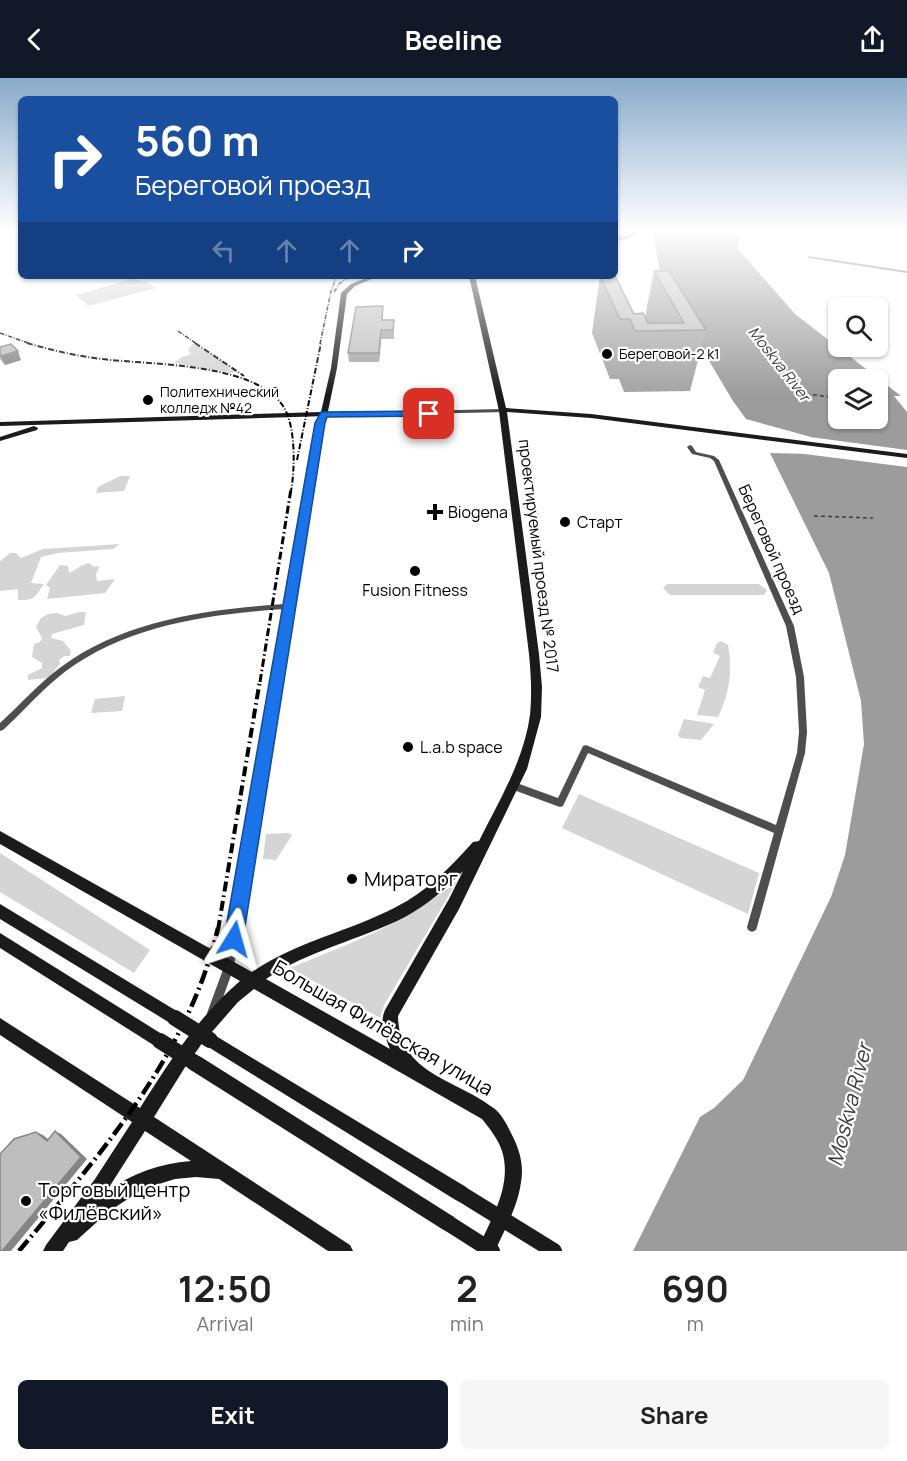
<!DOCTYPE html>
<html lang="en">
<head>
<meta charset="utf-8">
<style>
	:root { --surface:#fff; --page:#f6f6f6; --text:#222; --muted:#767676; --accent:#111827 }
	body { margin:0; font-family:Manrope,sans-serif; background:var(--page); color:var(--text); height:100vh; display:flex; flex-direction:column; font-size:22px; white-space:nowrap }
	* { box-sizing:border-box; margin:0 }
	p { font-size:20px; color:var(--muted) }
	.icon { flex:none; width:33px; height:33px; fill:none; stroke:currentColor; stroke-width:2; stroke-linecap:round; stroke-linejoin:round }
	.map { position:relative; height:1173px; overflow:hidden }
	.panel { display:flex; flex-direction:column; background:var(--surface); flex:1 }
	.panel>* { flex:none }
	.banner { position:absolute; left:18px; top:18px; width:600px; height:183px; border-radius:9px; box-shadow:0 2px 4px #0004; background:#1a4fa0; color:#fff; overflow:hidden }
	.controls { position:absolute; left:828px; top:219px; display:grid; gap:12px }
	.controls a { display:grid; place-items:center; width:60px; height:60px; border-radius:9px; background:var(--surface); box-shadow:0 2px 4px #0004; font-size:30px }
	.pin { position:absolute; display:grid; place-items:center; width:51px; height:51px; color:#fff; margin:-26px; border-radius:12px; box-shadow:0 3px 9px #0006 }
	.me { position:absolute; width:66px; margin:-33px; rotate:8deg; stroke-linejoin:round; filter:drop-shadow(0 0 4px #0008) }
	.turn { display:flex; align-items:center; gap:21px; height:126px; padding:0 18px; font-size:27px }
	.turn .icon { width:78px; height:78px; stroke-width:2.5 }
	.turn b { display:block; font-size:42px; line-height:51px }
	.lanes { display:flex; align-items:center; height:57px; padding:0 18px; background:#0003; justify-content:center; gap:30px; direction:ltr }
	.lanes .off { opacity:.35 }
	.eta { display:flex; justify-content:space-evenly; align-items:center; height:102px; text-align:center }
	.eta b { font-size:36px; font-weight:700; line-height:42px }
	.primary-button { display:flex; gap:12px; margin-top:auto; padding:12px 18px }
	.primary-button a { flex:1; height:69px; border-radius:9px; background:var(--accent); color:#fff; font-size:24px; font-weight:700; line-height:69px; text-align:center }
	.primary-button a+a { background:var(--page); color:var(--text) }
	header { display:flex; justify-content:space-between; align-items:center; height:78px; padding:0 18px; background:var(--accent); color:#fff; font-size:27px; font-weight:700 }
	.map>svg:first-child { display:block }
</style>
</head>
<body>
<header><svg class="icon" aria-label="back" viewBox="0 0 24 24"><path d="M15 5l-7 7 7 7"/></svg>Beeline<svg class="icon" aria-label="share" viewBox="0 0 24 24"><path d="M12 15V3M7 8l5-5 5 5M5 13v7h14v-7"/></svg></header>
<div class="map">
<svg width="907" height="1173" viewBox="0 0 907 1173">
	<rect width="100%" height="100%" fill="#fff"/>
	<path fill="#d5d5d5" d="M132,201L144,203L156,210L92,227H87L76,217Z
		M193,265L227,286L230,291L236,293L231,295L174,285L180,280L191,276L188,272Z
		M120,398H130L124,413L96,415L98,409Z
		M120,466L113,471L58,475L41,479L31,505L44,506C35,518 36,523 18,522V511L0,513V483L10,475H16L21,480L43,471Z
		M89,485L94,489L100,488L96,496L97,503L115,501L105,515L47,521L50,510L46,507L60,487L68,488L69,495C76,492 80,487 89,485Z
		M667,506H759L767,512L764,517H670L663,510Z
		M79,534H86L84,547L52,556L51,560L63,563L71,573L70,578H64L59,582L60,586L48,600L28,602V597L42,590V585L32,579L34,566L40,564L42,560L36,549L41,540L48,536L57,535L66,538Z
		M721,563L728,567C733,594 729,616 718,639L697,637L705,612L698,609L703,598L710,600L720,578L713,575L717,565Z
		M125,618L122,633L91,635L95,621Z
		M684,641L714,646L701,662L680,660L678,657Z
		M579,716L759,795L748,836L562,750Z
		M288,755L292,757L276,782L263,781L266,756Z
		M0,775L150,872L134,895L0,814Z
		M458,802L384,927L380,940L290,890C349,866 409,844 458,802Z"/>
	<path fill="#9c9c9c" fill-rule="evenodd" d="M652,152H740L738,171L795,236L901,318H894L907,334V1173H633L700,1039L714,1030L743,1002L831,819L845,777L864,666L861,623L829,495L770,375L810,376L811,359L746,341L733,323L662,204ZM838,302H878V340H838Z"/>
	<path fill="#fff" d="M795,357L907,372V389L781,373H807L808,361Z"/>
	<g fill="none" stroke-linecap="round" stroke-linejoin="round">
		<path stroke="#3d3d3d" stroke-width="1.5" stroke-dasharray="4 3" stroke-linecap="butt" d="M806,316L838,320
			M814,438L873,440"/>
		<path fill="#4e4e4e" fill-rule="evenodd" d="M809,178L907,193V195L808,180Z
			M503,331L506,333L505,334L326,338L321,351L316,378L247,802L234,889L216,939L212,940L208,939L207,935L224,889L237,802L284,531C210,536 128,547 66,593C43,610 24,633 3,652L0,653V645C20,627 39,605 61,589C124,542 209,531 285,526L315,351L322,335Z
			M690,367L692,368L696,374L714,378L719,382L794,548L804,599L807,654L805,675L757,849L756,852L752,854L748,852L747,849L774,755L588,675L563,728L560,729L557,728L511,711L510,708L511,705L514,704L558,720L583,668L586,667L776,747L797,675L799,654L796,599L786,548L714,383L710,380L692,376L687,369Z"/>
		<path fill="#1b1b1b" fill-rule="evenodd" d="M632,152H636V158L615,164V160L632,156Z
			M371,198H379L355,208L347,216L337,290L327,338L0,348V344L321,334L331,290L341,215L351,206Z
			M469,198H475L506,330L591,336L907,376V380L591,340L507,334L539,576L542,609L541,639L527,691L459,831L398,938C399,996 456,1001 492,1029C502,1035 508,1049 513,1059C520,1073 524,1088 521,1104C518,1128 505,1151 495,1173H477C490,1142 513,1108 502,1073C498,1061 490,1051 482,1041L254,911L238,924L211,955L466,1109L469,1115L466,1121L460,1124L454,1121L205,967L203,964L193,978L195,977L201,979L454,1139L457,1145L454,1151L448,1154L442,1151L189,991L187,986L154,1039L350,1167L353,1173H328L219,1101L196,1099L175,1101L143,1111L108,1134L77,1162L69,1164L63,1173H43L46,1167L95,1101L132,1044L0,957V940L140,1030C169,984 199,938 240,903L0,766V753L252,894C298,863 348,854 396,829C426,814 451,789 473,764L479,763C499,723 524,682 530,637C532,616 531,597 529,576L499,333ZM463,793L449,821L385,932C379,945 385,959 390,971L266,901C309,872 360,862 405,839C427,827 446,811 463,793ZM145,1053L191,1083C160,1085 131,1096 106,1114Z
			M34,348L38,350L37,352L0,363V359Z
			M0,826L180,935L183,940L180,945L175,948L170,945L0,841Z
			M0,855L165,958L168,963L165,968L160,971L155,968L0,870Z"/>
		<path stroke="#000" stroke-width="1.5" stroke-dasharray="4.5 1.5 1 1.5" stroke-linecap="butt" d="M334,214L340,205L351,198
			M178,253L197,266
			M0,255L31,266
			M320,266L331,213L337,198"/>
		<path stroke="#000" stroke-width="2" stroke-dasharray="6 2 1 2" stroke-linecap="butt" d="M27,265C51,272 76,278 102,281C149,287 254,284 283,328C296,347 295,391 291,413
			M195,265L244,298
			M297,382L321,265"/>
		<path stroke="#000" stroke-width="3" stroke-dasharray="8 3 1.5 3" stroke-linecap="butt" d="M260,604L291,411"/>
		<path stroke="#000" stroke-width="4" stroke-dasharray="10 4 1.5 4" stroke-linecap="butt" d="M218,852L260,602"/>
		<path stroke="#000" stroke-width="4.5" stroke-dasharray="14 4.5 2 4.5" stroke-linecap="butt" d="M19,1173C101,1075 188,978 218,850"/>
		<path stroke="#1b1b1b" stroke-width="16" d="M175,940L210,962
			M160,963L195,985
			M460,1115L554,1173
			M448,1145L492,1173"/>
	</g>
	<path fill="#a3a3a3" d="M654,193L706,252L690,313L624,314L619,301H610L592,255L600,198L634,236L645,239Z
		M383,237V242L394,250V261H381L379,284H349L348,275Z
		M0,269L21,282L5,287L0,281Z"/>
	<path fill="#858585" d="M889,152H899L888,155Z
		M381,252V261L379,284V275Z
		M18,273L21,282L5,287L1,278Z
		M55,1053L61,1056L87,1081L11,1173H2Z
		M36,1054L43,1057L53,1065L47,1063Z"/>
	<path fill="#bebebe" stroke="#858585" stroke-width="1.5" d="M654,193H669L706,252L635,253L630,241H620L600,198H615L634,236L643,235L648,245H684Z
		M383,228L382,242H394L393,252H381L379,275H348L356,229Z
		M11,266L18,273L1,278L0,276V269Z
		M55,1053L81,1079L2,1173H0V1076L14,1061L36,1054L47,1063Z"/>
	<linearGradient id="sky" x2="0" y2="1"><stop stop-color="#89aaca"/><stop offset="0.48" stop-color="#fff"/><stop offset="1" stop-color="#fff" stop-opacity="0"/></linearGradient>
	<rect width="907" height="317" fill="url(#sky)"/>
	<path fill="#1a73e8" stroke="#114b97" stroke-width="1.5" d="M429,333L432,334V338L327,339L325,345L243,861L240,867L234,870L227,867L224,861L315,345L321,334H324Z"/>
	<g fill="#000" stroke="#fff" stroke-width="2">
		<circle cx="607" cy="276" r="6"/>
		<circle cx="148" cy="322" r="6"/>
		<path d="M432 425h6v6h6v6h-6v6h-6v-6h-6v-6h6z"/>
		<circle cx="565" cy="444" r="6"/>
		<circle cx="415" cy="493" r="6"/>
		<circle cx="408" cy="669" r="6"/>
		<circle cx="352" cy="801" r="6"/>
		<circle cx="26" cy="1123" r="6"/>
	</g>
	<g text-anchor="middle" stroke-width="4.5" stroke-linejoin="round" paint-order="stroke">
		<g font-size="14" fill="#000" stroke="#fff" text-anchor="start">
			<text x="619" y="281">Береговой-2 k1</text>
			<text x="160" y="319">Политехнический<tspan x="160" dy="16">колледж №42</tspan></text>
		</g>
		<g font-size="15" font-style="italic" fill="#3d3d3d" stroke="#fff">
			<text transform="translate(779 286) rotate(52)" y="5">Moskva River</text>
		</g>
		<g font-size="16" fill="#000" stroke="#fff" text-anchor="start">
			<text x="448" y="440">Biogena</text>
			<text x="577" y="450">Старт</text>
			<text x="415" y="518" text-anchor="middle">Fusion Fitness</text>
			<text x="420" y="675">L.a.b space</text>
		</g>
		<g font-size="16" fill="#000" stroke="#fff">
			<text transform="translate(772 471) rotate(66)" y="6">Береговой проезд</text>
			<text transform="translate(539 478) rotate(83)" y="6">проектируемый проезд № 2017</text>
		</g>
		<g font-size="20" fill="#000" stroke="#fff" text-anchor="start">
			<text x="364" y="808">Мираторг</text>
			<text x="38" y="1119">Торговый центр<tspan x="38" dy="23">«Филёвский»</tspan></text>
		</g>
		<g font-size="20" fill="#000" stroke="#fff">
			<text transform="translate(383 950) rotate(30)" y="7">Большая Филёвская улица</text>
		</g>
		<g font-size="21" font-style="italic" fill="#3d3d3d" stroke="#fff">
			<text transform="translate(850 1027) rotate(-76)" y="7">Moskva River</text>
		</g>
	</g>
</svg>
<div class="controls">
<a><svg class="icon" aria-label="search" viewBox="0 0 24 24"><circle cx="10" cy="10" r="6"/><path d="M15 15l6 6"/></svg></a>
<a><svg class="icon" aria-label="layers" viewBox="0 0 24 24"><path d="M12 4l9 5-9 5-9-5zM3 14l9 5 9-5"/></svg></a>
</div>
<div class="pin" style="left:429px;top:336px;background:#d93025"><svg class="icon" aria-label="arrive" viewBox="0 0 24 24"><path d="M6 21V4h12l-3 4 3 4H6"/></svg></div>
<svg class="me" style="left:234px;top:861px" viewBox="-20 -20 40 40"><path d="M0-17L14 15 0 8-14 15z" fill="#1a73e8" stroke="#fff" stroke-width="4"/></svg>
<div class="banner">
<div class="turn"><svg class="icon" aria-label="right" viewBox="0 0 24 24"><path d="M7 20v-9h11M14 6l5 5-5 5"/></svg><div><b>560 m</b>Береговой проезд</div></div>
<div class="lanes"><svg class="icon off" aria-label="left" viewBox="0 0 24 24"><path d="M17 20v-9H6M10 6l-5 5 5 5"/></svg><svg class="icon off" aria-label="ahead" viewBox="0 0 24 24"><path d="M12 20V5M6 11l6-6 6 6"/></svg><svg class="icon off" aria-label="ahead" viewBox="0 0 24 24"><path d="M12 20V5M6 11l6-6 6 6"/></svg><svg class="icon" aria-label="right" viewBox="0 0 24 24"><path d="M7 20v-9h11M14 6l5 5-5 5"/></svg></div>
</div>
</div>
<section class="panel">
<div class="eta">
<div><b>12:50</b><p>Arrival</p></div>
<div><b>2</b><p>min</p></div>
<div><b>690</b><p>m</p></div>
</div>
<div class="primary-button"><a>Exit</a><a>Share</a></div>
</section>
</body>
</html>
